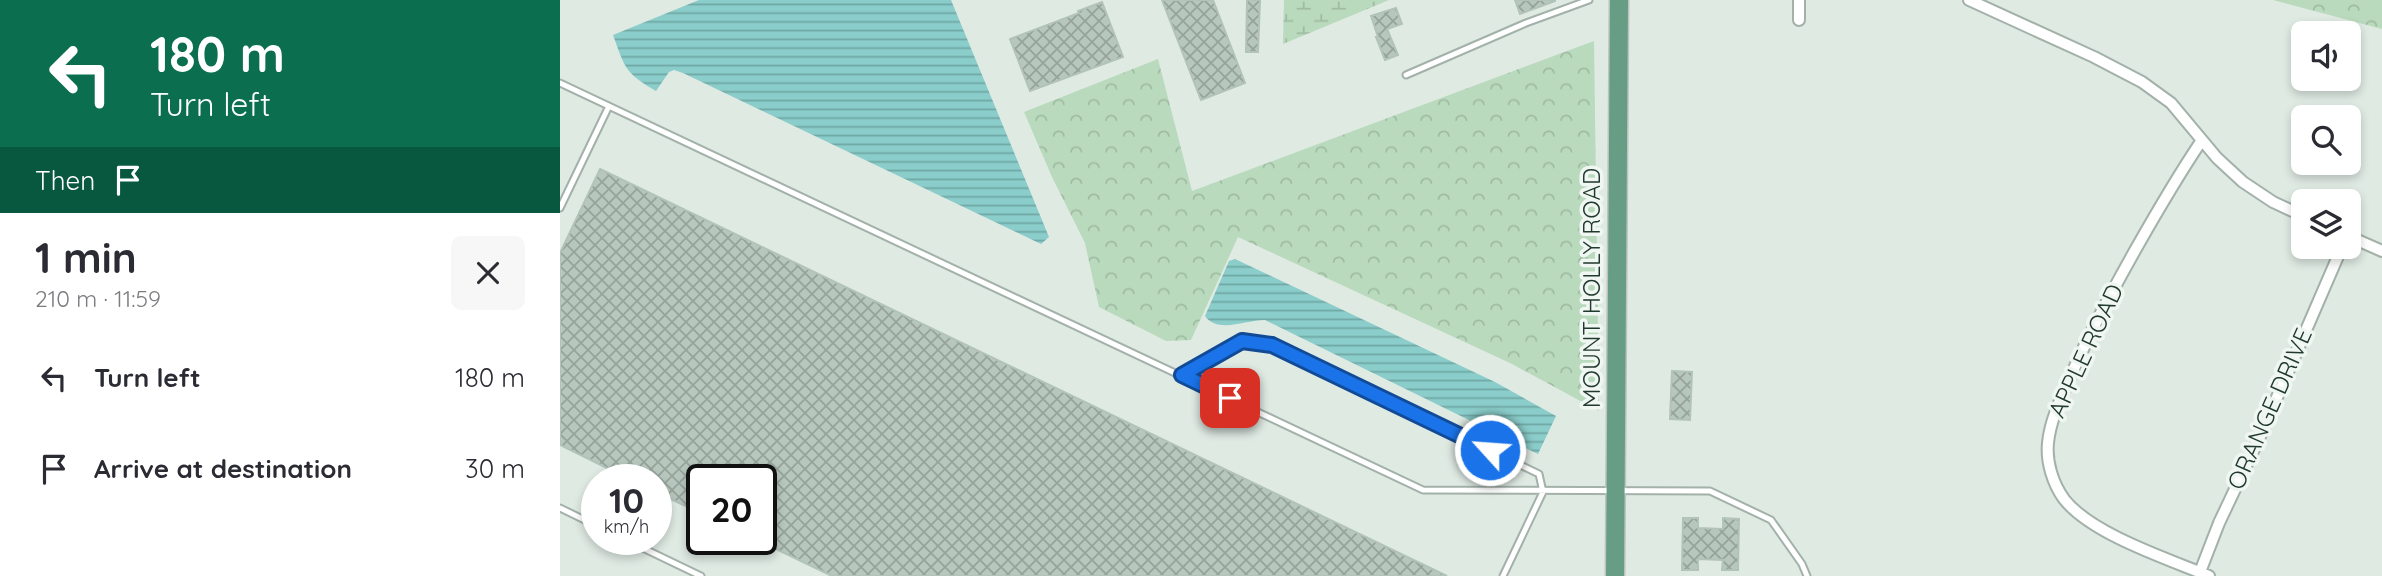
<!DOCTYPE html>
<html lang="en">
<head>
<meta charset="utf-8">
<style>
	:root { --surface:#fff; --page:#f7f7f7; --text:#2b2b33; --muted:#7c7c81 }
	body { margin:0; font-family:Quicksand,sans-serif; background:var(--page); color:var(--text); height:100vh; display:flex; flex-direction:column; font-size:26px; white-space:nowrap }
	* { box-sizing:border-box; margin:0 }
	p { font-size:23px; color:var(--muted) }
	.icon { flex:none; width:38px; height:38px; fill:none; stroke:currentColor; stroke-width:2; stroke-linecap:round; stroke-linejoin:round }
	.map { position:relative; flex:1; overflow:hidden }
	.side { display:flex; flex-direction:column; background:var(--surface); width:560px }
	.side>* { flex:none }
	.banner { background:#0b6e4f; color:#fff; overflow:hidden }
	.tools { position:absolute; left:1731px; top:21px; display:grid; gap:14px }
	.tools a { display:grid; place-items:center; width:70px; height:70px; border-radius:10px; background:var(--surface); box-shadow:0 4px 10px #0003; font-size:35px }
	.speed { position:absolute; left:21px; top:464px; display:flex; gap:14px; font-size:35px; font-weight:700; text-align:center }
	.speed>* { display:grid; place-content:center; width:91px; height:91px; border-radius:50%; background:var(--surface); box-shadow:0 4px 10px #0003; line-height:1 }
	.speed small { font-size:18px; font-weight:400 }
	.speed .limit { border:4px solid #111; border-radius:10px; background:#fff; color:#111 }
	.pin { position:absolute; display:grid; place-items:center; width:60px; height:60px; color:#fff; margin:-30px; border-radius:14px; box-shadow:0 4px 10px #0006 }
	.me { position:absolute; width:77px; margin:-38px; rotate:296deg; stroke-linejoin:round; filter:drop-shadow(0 0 5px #0008) }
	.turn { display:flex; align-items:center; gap:24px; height:147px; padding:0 35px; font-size:32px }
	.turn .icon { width:91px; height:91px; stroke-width:2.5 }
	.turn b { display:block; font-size:49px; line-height:60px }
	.then { display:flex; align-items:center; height:66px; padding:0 35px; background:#0003; gap:14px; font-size:26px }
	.round { display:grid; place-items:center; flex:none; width:74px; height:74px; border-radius:10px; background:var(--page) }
	.headline { display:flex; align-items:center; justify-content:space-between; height:119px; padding:0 35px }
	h1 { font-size:42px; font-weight:700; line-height:52px }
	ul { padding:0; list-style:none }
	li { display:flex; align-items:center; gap:21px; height:91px; padding:0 35px }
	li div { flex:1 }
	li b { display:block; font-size:26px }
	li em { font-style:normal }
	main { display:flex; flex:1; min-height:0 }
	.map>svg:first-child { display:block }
</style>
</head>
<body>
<main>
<section class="side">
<div class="banner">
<div class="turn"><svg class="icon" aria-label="left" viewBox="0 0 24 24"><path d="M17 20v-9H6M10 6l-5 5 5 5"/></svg><div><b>180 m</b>Turn left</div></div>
<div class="then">Then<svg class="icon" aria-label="arrive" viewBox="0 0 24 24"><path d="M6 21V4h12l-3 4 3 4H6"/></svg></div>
</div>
<div class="headline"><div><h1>1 min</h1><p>210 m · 11:59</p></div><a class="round"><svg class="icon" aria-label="close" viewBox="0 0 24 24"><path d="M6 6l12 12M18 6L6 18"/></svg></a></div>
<ul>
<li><svg class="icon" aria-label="left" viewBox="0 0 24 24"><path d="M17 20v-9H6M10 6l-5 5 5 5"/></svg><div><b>Turn left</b></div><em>180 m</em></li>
<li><svg class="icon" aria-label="arrive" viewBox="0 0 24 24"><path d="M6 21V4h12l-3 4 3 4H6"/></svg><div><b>Arrive at destination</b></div><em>30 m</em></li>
</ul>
</section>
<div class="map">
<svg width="1822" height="576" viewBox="0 0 1822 576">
	<defs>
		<pattern id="forest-crowns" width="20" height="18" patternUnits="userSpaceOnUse" patternTransform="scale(1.75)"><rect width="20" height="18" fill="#b9dabc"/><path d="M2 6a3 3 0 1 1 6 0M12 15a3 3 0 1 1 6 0" fill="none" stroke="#9fbca2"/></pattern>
		<pattern id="wetland-marsh" width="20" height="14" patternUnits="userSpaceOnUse" patternTransform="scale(1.75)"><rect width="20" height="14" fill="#b9dabc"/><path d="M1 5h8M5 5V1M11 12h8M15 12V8" fill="none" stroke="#9fbca2"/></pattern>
		<pattern id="water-rules" width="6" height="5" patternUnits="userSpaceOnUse" patternTransform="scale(1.75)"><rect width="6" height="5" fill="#8acdca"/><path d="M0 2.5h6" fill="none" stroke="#70a7a4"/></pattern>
		<pattern id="building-cross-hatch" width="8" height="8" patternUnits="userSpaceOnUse" patternTransform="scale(1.75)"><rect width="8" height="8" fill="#b8c7be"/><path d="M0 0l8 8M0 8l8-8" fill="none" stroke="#95a39b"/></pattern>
	</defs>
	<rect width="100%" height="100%" fill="#dfeae3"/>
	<path fill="url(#forest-crowns)" d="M1713,0H1822V29Z
		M1034,41L1039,411L950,363L678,237L631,340L606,341L539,307L525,243L492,177L464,112L598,59L632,191Z"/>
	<path fill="url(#wetland-marsh)" d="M724,0H829L723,44Z"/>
	<path fill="url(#water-rules)" d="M139,0H391L489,237L481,244L123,73L114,70L109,72L96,91C65,73 65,68 53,35Z
		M675,259L935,382L996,416L978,454L705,320C685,320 658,334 645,316L669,261Z"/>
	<path fill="url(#building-cross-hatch)" stroke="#b2c3b9" stroke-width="2" d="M602,0H653L685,83L641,100Z
		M687,0H700L698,52H686Z
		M955,0H995V1L960,14Z
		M542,2L563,57L470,91L450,39L519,13L518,11Z
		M836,8L842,24L827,29L838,55L825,60L816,37H818L811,16Z
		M40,169L887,576H272L201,542V480H142V514L96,492V480H71L0,445V253Z
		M1112,371L1132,372L1130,420L1110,419Z
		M1123,518H1138V528L1163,529V518L1179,519L1178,570H1162L1163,560L1138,559V570H1122Z"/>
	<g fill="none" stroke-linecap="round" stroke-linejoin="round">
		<g stroke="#a2b1a9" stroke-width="9">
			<path id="service" d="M846,75L966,23L1029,0
				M0,83L863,490L1150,491L1211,520L1242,564L1247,576
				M0,208L49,106
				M622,375L682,341L712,345L979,474L983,492L943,576
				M0,508L37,526
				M64,539L141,576"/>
		</g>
		<g stroke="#a2b1a9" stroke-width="14">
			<path id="minor" d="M1409,0L1534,57L1582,82L1611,103L1657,158L1683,182L1713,202L1743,216
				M1239,20V0
				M1642,140C1617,177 1595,215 1573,254C1550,295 1528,335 1510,378C1501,398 1490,421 1488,443C1486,462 1493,484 1504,499C1531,534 1608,559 1649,576
				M1788,236L1822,251
				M1640,572L1659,523L1702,432L1782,247"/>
		</g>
		<g stroke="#bcc4c0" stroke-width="21">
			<path id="primary" d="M1055,576L1059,0"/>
		</g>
		<use href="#service" stroke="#fff" stroke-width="5"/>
		<use href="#minor" stroke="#fff" stroke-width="10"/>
		<use href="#primary" stroke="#669d84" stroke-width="18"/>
	</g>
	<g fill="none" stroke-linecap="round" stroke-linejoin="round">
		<g stroke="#114b97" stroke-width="18">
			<path id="route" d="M670,398L622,375L682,341L712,345L930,450"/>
		</g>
		<use href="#route" stroke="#1a73e8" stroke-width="12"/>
	</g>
	<g text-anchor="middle" stroke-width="7" stroke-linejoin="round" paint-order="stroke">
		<g font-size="24" fill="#21392e" stroke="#f0f7f2">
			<text transform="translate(1032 288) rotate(-90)" y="8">MOUNT HOLLY ROAD</text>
			<text transform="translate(1526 351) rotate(-65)" y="8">APPLE ROAD</text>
			<text transform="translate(1710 409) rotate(-66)" y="8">ORANGE DRIVE</text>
		</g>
	</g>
</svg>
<div class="tools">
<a><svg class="icon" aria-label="sound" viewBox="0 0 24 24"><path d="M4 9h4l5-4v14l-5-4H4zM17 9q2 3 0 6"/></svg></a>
<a><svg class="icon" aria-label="search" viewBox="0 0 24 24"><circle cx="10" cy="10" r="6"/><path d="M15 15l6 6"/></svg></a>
<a><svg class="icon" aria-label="layers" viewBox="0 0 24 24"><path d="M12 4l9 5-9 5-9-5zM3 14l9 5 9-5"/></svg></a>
</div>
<div class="speed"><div>10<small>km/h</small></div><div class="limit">20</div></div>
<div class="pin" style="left:670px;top:398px;background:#d93025"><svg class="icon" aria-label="arrive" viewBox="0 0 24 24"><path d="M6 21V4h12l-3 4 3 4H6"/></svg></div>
<svg class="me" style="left:930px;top:450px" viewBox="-20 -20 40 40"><circle r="17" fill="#1a73e8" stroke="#fff" stroke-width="3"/><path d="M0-11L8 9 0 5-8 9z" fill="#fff"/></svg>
</div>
</main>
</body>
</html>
